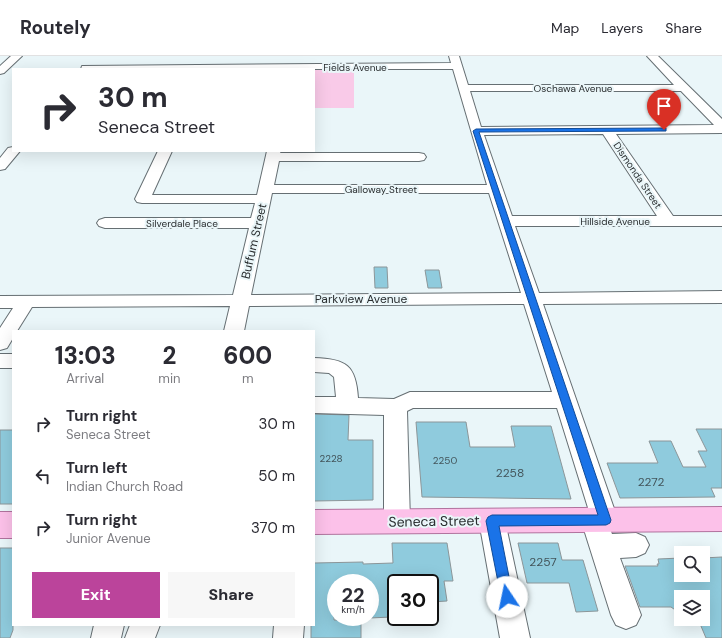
<!DOCTYPE html>
<html lang="en">
<head>
<meta charset="utf-8">
<style>
	:root { --surface:#fff; --page:#f7f7f7; --text:#2b2b33; --muted:#7c7c81; --line:#e1e1e2; --accent:#bb449b }
	body { margin:0; font-family:"DM Sans",sans-serif; background:var(--page); color:var(--text); height:100vh; display:flex; flex-direction:column; font-size:15px; white-space:nowrap }
	* { box-sizing:border-box; margin:0 }
	p { font-size:13px; color:var(--muted) }
	.icon { flex:none; width:22px; height:22px; fill:none; stroke:currentColor; stroke-width:2; stroke-linecap:round; stroke-linejoin:round }
	.map { position:relative; flex:1; overflow:hidden }
	.details { position:absolute; left:12px; top:274px; width:303px; height:296px; display:flex; flex-direction:column; background:var(--surface); border-radius:0px; box-shadow:0 4px 16px #0002 }
	.details>* { flex:none }
	.banner { position:absolute; left:12px; top:12px; width:303px; height:84px; border-radius:0px; box-shadow:0 4px 16px #0002; background:#fff; color:var(--text); overflow:hidden }
	.controls { position:absolute; left:674px; top:490px; display:grid; gap:8px }
	.controls a { display:grid; place-items:center; width:36px; height:36px; border-radius:0px; background:var(--surface); box-shadow:0 4px 16px #0002; font-size:20px }
	.speed { position:absolute; left:327px; top:518px; display:flex; gap:8px; font-size:20px; font-weight:700; text-align:center }
	.speed>* { display:grid; place-content:center; width:52px; height:52px; border-radius:50%; background:var(--surface); box-shadow:0 4px 16px #0002; line-height:1 }
	.speed small { font-size:10px; font-weight:400 }
	.speed .limit { border:2px solid #111; border-radius:6px; background:#fff; color:#111 }
	.pin { position:absolute; display:grid; place-items:center; width:34px; height:34px; color:#fff; margin:-41px -17px; border-radius:50% 50% 50% 0; rotate:-45deg; box-shadow:0 0 4px #0007 }
	.pin .icon { rotate:45deg }
	.me { position:absolute; width:44px; margin:-22px; rotate:349deg; stroke-linejoin:round; filter:drop-shadow(0 0 3px #0008) }
	.turn { display:flex; align-items:center; gap:14px; height:84px; padding:0 20px; font-size:18px }
	.turn .icon { width:52px; height:52px; stroke-width:2.5 }
	.turn b { display:block; font-size:28px; line-height:34px }
	.eta { display:flex; justify-content:space-evenly; align-items:center; height:68px; text-align:center }
	.eta b { font-size:24px; font-weight:800; line-height:28px }
	.action { display:flex; gap:8px; margin-top:auto; padding:8px 20px }
	.action a { flex:1; height:46px; border-radius:0px; background:var(--accent); color:#fff; font-size:16px; font-weight:800; line-height:46px; text-align:center }
	.action a+a { background:var(--page); color:var(--text) }
	ul { padding:0; list-style:none }
	li { display:flex; align-items:center; gap:12px; height:52px; padding:0 20px }
	li div { flex:1 }
	li b { display:block; font-size:15px }
	li em { font-style:normal }
	header { display:flex; align-items:center; gap:24px; box-sizing:border-box; height:56px; padding:0 20px; background:var(--surface); border-bottom:1px solid var(--line) }
	header strong { font-size:19px }
	nav { display:flex; gap:22px; margin-inline-start:auto; font-size:14px }
	.map>svg:first-child { display:block }
</style>
</head>
<body>
<header>
<strong>Routely</strong>
<nav><a>Map</a><a>Layers</a><a>Share</a></nav>
</header>
<div class="map">
<svg width="722" height="582" viewBox="0 0 722 582">
	<rect width="100%" height="100%" fill="#eaf6f9"/>
	<path fill="#f9cae8" d="M314,13H354V52H314Z"/>
	<path fill="#8fcbdd" stroke="#8c9699" d="M374,211H387L388,232H375Z
		M425,214H439L442,232H428Z
		M314,358L349,359L348,384H373V444L314,445Z
		M416,366H466L470,391H515L511,370H551L571,443L422,441Z
		M696,373H722V432H711L715,441L620,442L607,407H658L649,385H671L683,411H706L698,395H707Z
		M0,374H13V448H0Z
		M392,487H447L453,525H444L447,545L430,546V527H396V548H391V561L370,562V527H335L334,564H361V582H311V569H314V507L363,506V508L393,507Z
		M518,487H558L562,504H583L598,555L576,556L569,527H527Z
		M0,492H13V574L10,582H0Z
		M722,501V582H706L698,563H703V541H681V558L671,551H640L625,510H658L657,508H659L658,503L681,502V519H703V502Z"/>
	<g fill="none" stroke-linecap="round" stroke-linejoin="round">
		<g stroke="#666f73" stroke-width="2">
			<path id="minor" d="M11,0H22L4,17L0,18V10Z
				M449,0H459L468,29H674L647,0H658L722,63V77L616,78L673,160H722V170H515L539,237L722,235V247L543,248L618,464L614,472L610,473L612,478L636,477L645,481L649,489L645,497L636,501L620,502L641,559L636,569L626,573L616,569L611,559L581,464L585,456L589,455L557,352H413L407,355L410,466L406,474L397,477L388,474L384,466V359L314,357V341H336L334,321L329,317L314,316V302C346,303 356,309 358,342L394,343L410,336H552L524,248L249,250L244,275H224L230,250L32,251L17,275H13V282L7,292L0,294V272L13,252H0V240L233,239L249,172H105L99,170L97,167L99,164L105,162H251L255,147H142L137,146L135,143L158,95H172L152,139H257L267,95H281L280,97H419L424,98L426,101L424,104L419,105H279L274,129H487L453,13H81L82,10L451,7ZM470,35H681L714,69L481,71ZM603,78L657,160H512L484,79ZM272,137H489L521,237L251,239Z
				M13,91V95H20L5,113L0,114V102L8,92Z
				M0,298H13V312H0Z
				M492,454L501,457L505,465L530,582H500L479,465L483,457Z
				M94,569H124L121,582H91Z
				M130,569H160L155,582H125Z
				M274,569H304L303,582H273Z"/>
		</g>
		<g stroke="#b1739e" stroke-width="2">
			<path id="major" d="M722,451V475L314,478V454Z
				M0,456H13V482H0Z"/>
		</g>
		<use href="#minor" fill="#fff" fill-rule="evenodd"/>
		<use href="#major" fill="#fcc1e9" fill-rule="evenodd"/>
	</g>
	<path fill="#1a73e8" stroke="#114b97" d="M664,72H666V75L479,76L611,464L610,467L606,469L499,470L513,541L512,545L507,547L502,545L501,541L486,465L488,461L492,459H598L473,75L476,73Z"/>
	<g text-anchor="middle" stroke-width="4" stroke-linejoin="round" paint-order="stroke">
		<g font-size="10" fill="#2a2e30" stroke="#eaf6f9">
			<text x="355" y="15">Fields Avenue</text>
			<text x="573" y="36">Oschawa Avenue</text>
			<text transform="translate(638 119) rotate(56)" y="4">Dismonda Street</text>
			<text x="381" y="137">Galloway Street</text>
			<text x="615" y="169">Hillside Avenue</text>
			<text x="182" y="171">Silverdale Place</text>
		</g>
		<g font-size="10" fill="#43555b">
			<text x="331" y="406">2228</text>
			<text x="445" y="408">2250</text>
		</g>
		<g font-size="12" fill="#2a2e30" stroke="#eaf6f9">
			<text transform="translate(254 185) rotate(-77)" y="4">Buffum Street</text>
			<text x="361" y="247">Parkview Avenue</text>
		</g>
		<g font-size="12" fill="#43555b">
			<text x="510" y="421">2258</text>
			<text x="651" y="430">2272</text>
			<text x="543" y="510">2257</text>
		</g>
		<g font-size="14" fill="#2a2e30" stroke="#eaf6f9">
			<text transform="translate(434 465) rotate(-1)" y="5">Seneca Street</text>
		</g>
	</g>
</svg>
<div class="controls">
<a><svg class="icon" aria-label="search" viewBox="0 0 24 24"><circle cx="10" cy="10" r="6"/><path d="M15 15l6 6"/></svg></a>
<a><svg class="icon" aria-label="layers" viewBox="0 0 24 24"><path d="M12 4l9 5-9 5-9-5zM3 14l9 5 9-5"/></svg></a>
</div>
<div class="speed"><div>22<small>km/h</small></div><div class="limit">30</div></div>
<div class="pin" style="left:664px;top:74px;background:#d93025"><svg class="icon" aria-label="arrive" viewBox="0 0 24 24"><path d="M6 21V4h12l-3 4 3 4H6"/></svg></div>
<svg class="me" style="left:507px;top:541px" viewBox="-20 -20 40 40"><circle r="19" fill="#fff"/><path d="M0-13L10 11 0 6-10 11z" fill="#1a73e8"/></svg>
<div class="banner">
<div class="turn"><svg class="icon" aria-label="right" viewBox="0 0 24 24"><path d="M7 20v-9h11M14 6l5 5-5 5"/></svg><div><b>30 m</b>Seneca Street</div></div>
</div>
<section class="details">
<div class="eta">
<div><b>13:03</b><p>Arrival</p></div>
<div><b>2</b><p>min</p></div>
<div><b>600</b><p>m</p></div>
</div>
<ul>
<li><svg class="icon" aria-label="right" viewBox="0 0 24 24"><path d="M7 20v-9h11M14 6l5 5-5 5"/></svg><div><b>Turn right</b><p>Seneca Street</p></div><em>30 m</em></li>
<li><svg class="icon" aria-label="left" viewBox="0 0 24 24"><path d="M17 20v-9H6M10 6l-5 5 5 5"/></svg><div><b>Turn left</b><p>Indian Church Road</p></div><em>50 m</em></li>
<li><svg class="icon" aria-label="right" viewBox="0 0 24 24"><path d="M7 20v-9h11M14 6l5 5-5 5"/></svg><div><b>Turn right</b><p>Junior Avenue</p></div><em>370 m</em></li>
</ul>
<div class="action"><a>Exit</a><a>Share</a></div>
</section>
</div>
</body>
</html>
